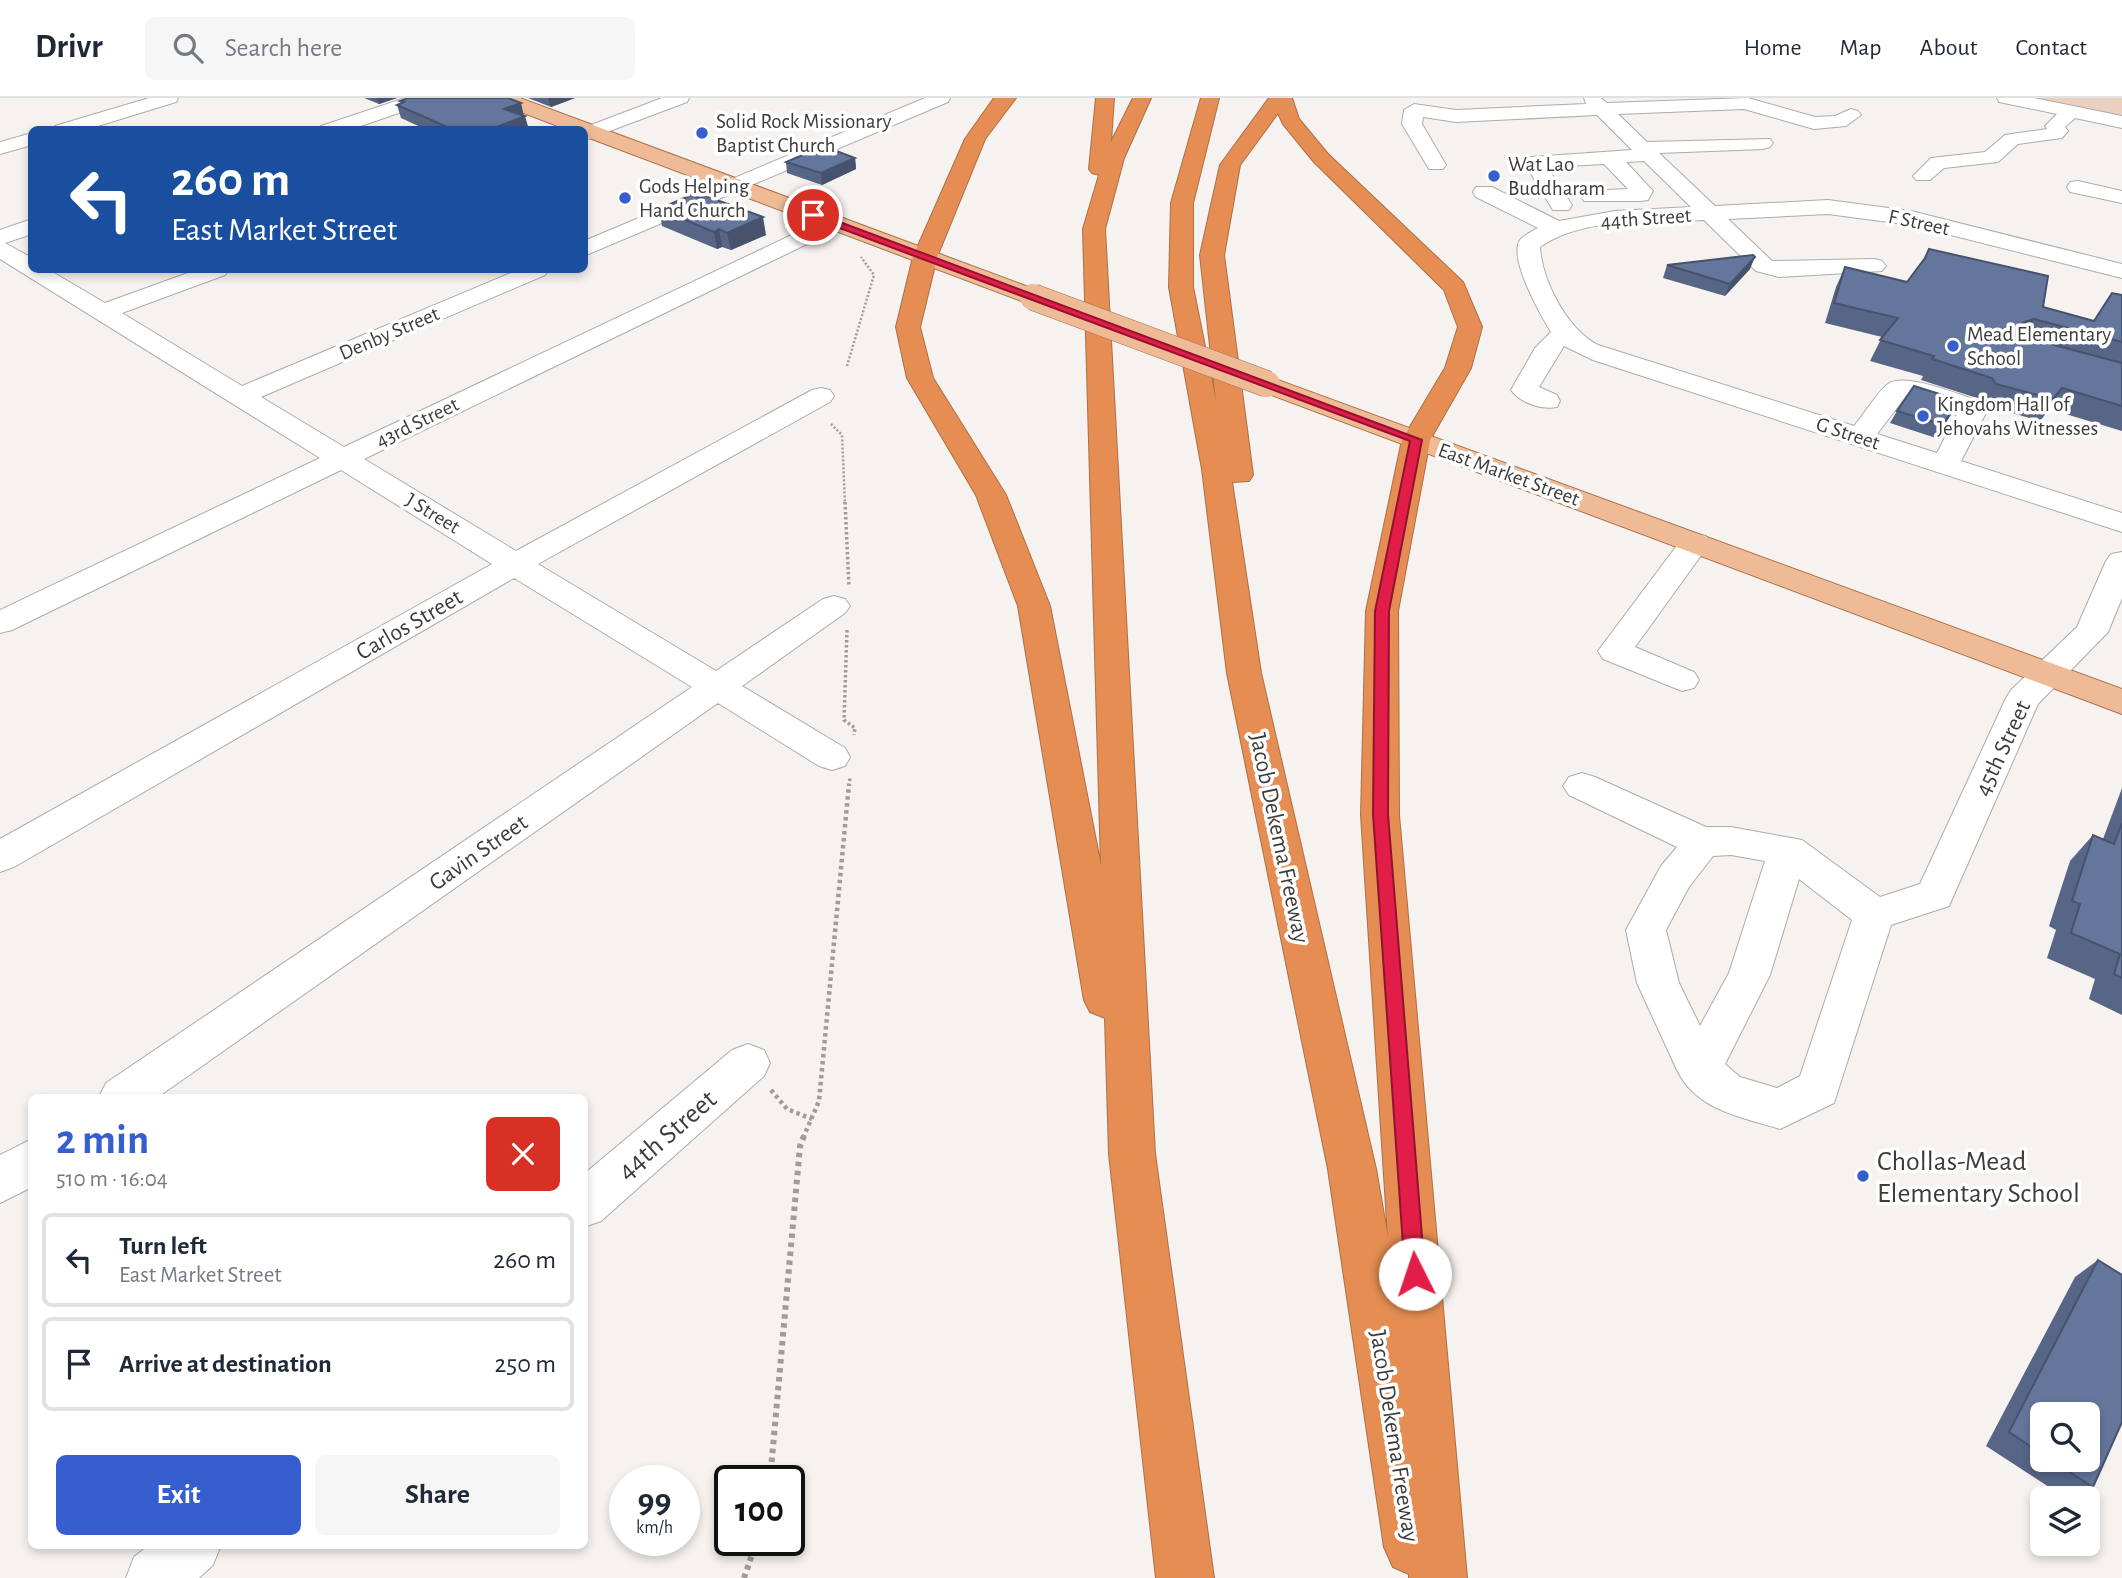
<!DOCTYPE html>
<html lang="en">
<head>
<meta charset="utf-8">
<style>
	:root { --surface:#fff; --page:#f6f6f7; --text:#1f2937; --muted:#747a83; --line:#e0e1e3; --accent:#375ecf }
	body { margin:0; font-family:"Alegreya Sans",sans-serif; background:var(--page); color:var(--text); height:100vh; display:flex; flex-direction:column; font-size:26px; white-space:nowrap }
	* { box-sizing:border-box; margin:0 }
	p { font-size:23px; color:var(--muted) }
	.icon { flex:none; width:38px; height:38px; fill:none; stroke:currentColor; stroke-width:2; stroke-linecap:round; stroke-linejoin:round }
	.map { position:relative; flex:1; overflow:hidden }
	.side { position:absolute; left:28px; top:996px; width:560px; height:455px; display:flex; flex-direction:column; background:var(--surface); border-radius:10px; box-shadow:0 4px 10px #0003 }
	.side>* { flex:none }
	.top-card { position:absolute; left:28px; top:28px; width:560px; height:147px; border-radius:10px; box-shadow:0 4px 10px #0003; background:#1a4fa0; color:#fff; overflow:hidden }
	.fabs { position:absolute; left:2030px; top:1304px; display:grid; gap:14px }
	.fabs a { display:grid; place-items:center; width:70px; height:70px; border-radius:10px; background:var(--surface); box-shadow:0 4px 10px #0003; font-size:35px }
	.speed { position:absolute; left:609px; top:1367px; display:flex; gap:14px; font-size:35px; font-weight:700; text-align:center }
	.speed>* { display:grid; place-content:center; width:91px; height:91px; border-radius:50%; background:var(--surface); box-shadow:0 4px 10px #0003; line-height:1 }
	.speed small { font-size:18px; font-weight:400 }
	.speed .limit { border:4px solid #111; border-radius:10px; background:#fff; color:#111 }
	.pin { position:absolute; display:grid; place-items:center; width:60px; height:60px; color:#fff; margin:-30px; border:4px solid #fff; border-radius:50%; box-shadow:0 2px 7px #0007 }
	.me { position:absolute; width:77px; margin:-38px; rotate:356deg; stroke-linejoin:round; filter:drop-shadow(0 0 5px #0008) }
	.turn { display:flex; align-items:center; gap:24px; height:147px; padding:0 28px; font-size:32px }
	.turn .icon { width:91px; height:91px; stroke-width:2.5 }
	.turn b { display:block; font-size:49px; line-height:60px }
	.round { display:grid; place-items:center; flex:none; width:74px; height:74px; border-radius:10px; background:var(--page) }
	.headline { display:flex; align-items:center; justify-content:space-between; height:119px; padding:0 28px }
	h1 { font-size:42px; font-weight:600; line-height:52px; color:var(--accent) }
	.primary-button { display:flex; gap:14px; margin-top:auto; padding:14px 28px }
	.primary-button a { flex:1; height:80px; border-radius:10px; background:var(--accent); color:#fff; font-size:28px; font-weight:600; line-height:80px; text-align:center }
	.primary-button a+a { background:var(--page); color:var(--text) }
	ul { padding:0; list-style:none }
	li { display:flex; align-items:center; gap:21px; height:94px; margin:0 14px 10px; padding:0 14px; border:4px solid var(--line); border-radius:10px }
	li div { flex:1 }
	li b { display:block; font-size:26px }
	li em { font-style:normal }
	header { display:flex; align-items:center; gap:42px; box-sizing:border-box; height:98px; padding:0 35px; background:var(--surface); border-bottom:2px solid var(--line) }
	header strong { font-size:33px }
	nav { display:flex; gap:38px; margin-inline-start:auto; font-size:24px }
	.search { width:490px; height:63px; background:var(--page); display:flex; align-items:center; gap:18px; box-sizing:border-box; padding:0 24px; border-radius:10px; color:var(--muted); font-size:26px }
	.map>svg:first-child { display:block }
</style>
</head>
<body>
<header>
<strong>Drivr</strong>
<div class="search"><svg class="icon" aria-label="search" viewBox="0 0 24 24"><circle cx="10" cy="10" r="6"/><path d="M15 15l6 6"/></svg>Search here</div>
<nav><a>Home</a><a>Map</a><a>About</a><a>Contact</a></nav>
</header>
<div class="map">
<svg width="2122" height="1480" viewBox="0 0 2122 1480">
	<rect width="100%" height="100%" fill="#f6f2ef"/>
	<path fill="#ecd0bf" d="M2034,0H2122V18Z"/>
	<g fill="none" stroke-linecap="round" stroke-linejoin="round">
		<g stroke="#aeaba9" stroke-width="2">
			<path id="minor" d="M149,0H178L176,4L85,32H52L55,28Z
				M405,0H433L431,4L349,32H318L321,28Z
				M662,0H689L687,4L591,40L584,42V32H578Z
				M925,0H950L948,4L584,158V143Z
				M1584,0H1601L1607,5L1748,0L1815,19L1835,18L1851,11L1858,13L1861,17L1846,28L1814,31L1744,11L1618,16L1647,44L1770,41L1773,45L1770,49L1763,51L1659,55L1715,108L1828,102L1911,113L2122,166V180L1911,127L1828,116L1728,121L1772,163L1874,161L1882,163L1886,168L1882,173L1779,179L1756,173L1704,122C1651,125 1585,118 1540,149C1542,183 1567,231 1598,247L1854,328C1863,318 1878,293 1888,286C1906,274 1959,297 1979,303L1986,315L1961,363L2122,415V434L1593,262L1564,248L1539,289L1557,297L1560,303L1557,309C1542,312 1520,305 1511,292L1535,250L1551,234C1540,216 1513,168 1518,147C1519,139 1531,134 1538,130L1476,99L1473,94L1476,89H1492L1559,123L1615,113L1691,109L1644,63L1626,64L1653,93L1648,102L1640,103H1584L1581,98L1584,93L1628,91L1604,66L1547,69L1572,107L1569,112H1553L1525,66L1531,59L1632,52L1597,17L1456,24L1423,19L1422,26L1446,67L1443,71H1429L1402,26L1404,12L1414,6L1456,12L1586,6ZM1906,298L1958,314L1937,355L1877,336Z
				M1997,0H2034L2122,18V30L2075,20L2065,29L2068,33L2062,40L2018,46L1998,64L1944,70L1930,82H1916L1913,78L1931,60L1985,54L2005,37L2047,31L2045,28L2057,16L1999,4Z
				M32,35V47L0,56V44Z
				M2078,83L2122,93V105L2070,94L2067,89L2070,84Z
				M834,117L842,119L845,124L842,129L364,361L516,453L812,292L821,290L830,292L834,298L830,304L538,466L716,573L823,501L834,498L845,501L850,508L845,515L742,588L845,650L850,659L845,668L832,672L819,668L718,605L158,999H99L106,985L692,589L514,480L14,769L0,774V741L492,466L341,372L12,532L0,535V512L320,360L0,161V132L32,121V136L5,145L32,160V172H49L105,205L196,172H228L225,177L122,215L242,288L518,172H548L545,177L261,299L344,349Z
				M1695,436L1706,438L1710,445L1635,549L1694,574L1699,582L1694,590L1682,593L1603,561L1598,553L1684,438Z
				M2122,454V500L2108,534L2038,606L1949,808L1891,827L1834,1005L1780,1031C1741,1019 1696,1012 1677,972L1637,885L1626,832L1661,768L1677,749L1569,697L1563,688L1569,679L1582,675L1595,679L1706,729H1731L1802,742L1880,799L1920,786L2006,600L2011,592L2077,529L2106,463L2111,456ZM1731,757L1765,763L1729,875L1700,928L1679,885L1666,832L1689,789L1713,758ZM1799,781L1852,822L1800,978L1777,990L1740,979L1725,966L1770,877Z
				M748,946L764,952L770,965L764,978L601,1123L584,1129V1076L732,952Z
				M32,1041V1089L0,1105V1057Z
				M149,1447H221L213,1467L199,1480H126L134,1459Z"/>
		</g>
		<g stroke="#ab714a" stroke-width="2">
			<path id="major" d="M493,0H520L1042,194L1045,199L1042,204L1033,206L1024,204L584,38V32H568L495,4Z
				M1267,278L2122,591V616L1258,292L1254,286L1258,280Z"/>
		</g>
		<g stroke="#ab714a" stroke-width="2">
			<path id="highway" d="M994,0H1016L985,41L937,159L920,229L933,280L1006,397L1050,508L1101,768L1083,131L1099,77L1092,75L1089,71L1096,0H1114L1111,44L1133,0H1151L1124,60L1105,131L1155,1056L1214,1480H1156L1109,1056L1105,920L1090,914L1084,902L1018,508L976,397L907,280L896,229L913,159L965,41Z
				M1201,0H1219L1193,105V189L1216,303L1200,157L1220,67L1269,0H1292L1299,21L1328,56L1463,184L1482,229L1471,270L1430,342L1398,513L1399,717L1467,1480H1409V1476L1393,1469L1384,1449L1328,1071L1227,575L1202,371L1169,189L1171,105ZM1278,15L1283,26L1314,64L1444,192L1458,229L1445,270L1402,342L1366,513L1361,717L1388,1140L1376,1071L1261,575L1232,384L1249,383L1253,377L1224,157L1240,67Z"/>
		</g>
		<path stroke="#9f9c9a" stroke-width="2.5" stroke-dasharray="2 2" stroke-linecap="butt" d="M847,268L874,177L861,159
			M831,326L842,337L845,406"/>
		<path stroke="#9f9c9a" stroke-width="3.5" stroke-dasharray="2.5 2.5" stroke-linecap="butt" d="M845,404L849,489
			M847,532L844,622L855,630L854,637
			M849,688L850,680"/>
		<path stroke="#9f9c9a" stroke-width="4.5" stroke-dasharray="3.5 3.5" stroke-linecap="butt" d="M771,992L787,1011L812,1021
			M803,1040L819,1003L849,686"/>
		<path stroke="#9f9c9a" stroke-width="6" stroke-dasharray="4.5 4.5" stroke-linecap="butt" d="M770,1382L800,1048L804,1038
			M744,1480L757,1442"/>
		<use href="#minor" fill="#fff" fill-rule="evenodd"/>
		<use href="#major" fill="#efbb97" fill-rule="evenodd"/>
		<use href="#highway" fill="#e58d52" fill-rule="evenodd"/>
		<g stroke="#ab714a" stroke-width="27" stroke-linecap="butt">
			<path id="major-bridge" d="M1033,199L1267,286"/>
		</g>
		<use href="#major-bridge" stroke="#efbb97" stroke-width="26"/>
	</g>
	<path fill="#576586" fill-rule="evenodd" d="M364,0H397L379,6Z
		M528,0H575L551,9Z
		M400,3L524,18L529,32H427L401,20L397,7L401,5Z
		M855,60L856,71L822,87L787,75L786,64Z
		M659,111L766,137L731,152L722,149L717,151L662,128Z
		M1929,151L2043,209L2094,223L2122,197V333L2049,311L2040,323L1984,307L1980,301L1921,282L1923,278L1870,263L1882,239L1825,225L1836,189L1845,169L1907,184L1922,165Z
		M1667,167L1750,171L1725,198L1663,180Z
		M1959,302L1936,340L1890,325L1897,313Z
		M2122,690V917L2089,901L2095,881L2047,860L2056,832L2049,828L2070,763L2093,737L2103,741Z
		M2098,1162L2093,1389L2071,1400H2066L1986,1348L2075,1179ZM2042,1316L2088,1362H2042Z"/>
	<path fill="#47536d" d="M377,0H397L379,6Z
		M548,0H575L551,9Z
		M521,5L524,18L504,11Z
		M525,18L529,32H489Z
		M855,60L856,71L822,87L821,75Z
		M763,119L766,137L731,152L727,135Z
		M719,131L722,149L717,151L714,134Z
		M1755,159L1750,171L1725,198L1730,186Z
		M2034,221L2023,241L2018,232L2024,224Z
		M2062,290L2049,311L2040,323L2053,301Z
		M1959,302L1952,315L1936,340L1943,327Z"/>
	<path fill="#65769c" stroke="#47536d" stroke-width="2" d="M408,0H508L521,5L504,11L525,18L489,32H454L397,7L404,4L400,3Z
		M823,48L855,60L821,75L786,64Z
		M691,97L700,100L706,98L763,119L727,135L719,131L714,134L659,111Z
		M1929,151L2048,178L2043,209L2094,223L2112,195L2122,197V244L2034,221L2024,224L2018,232L2024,239L2122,265V308L2062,290L2053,301L1996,286L1992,280L1932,261L1934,258L1880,242L1898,220L1834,205L1845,169L1907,184L1925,160Z
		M1753,157L1755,159L1730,186L1667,167Z
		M1914,288L1959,302L1943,327L1897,313Z
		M2122,725V880L2114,876L2120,856L2071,835L2080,806L2072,803L2093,737L2114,746Z
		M2098,1162L2122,1177V1324L2093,1389L2051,1362H2088V1316H2042V1356L2009,1334Z"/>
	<path fill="#e11d48" stroke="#92132f" stroke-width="2" d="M813,114L1422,342L1389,513L1388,716L1425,1176L1422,1183L1415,1186L1408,1183L1405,1176L1373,716L1375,513L1410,343L810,119L808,117Z"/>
	<g fill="#375ecf" stroke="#fff" stroke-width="2.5">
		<circle cx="702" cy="35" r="7"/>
		<circle cx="1494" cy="78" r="7"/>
		<circle cx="625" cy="100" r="7"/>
		<circle cx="1953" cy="248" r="7"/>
		<circle cx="1923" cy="318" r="7"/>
		<circle cx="1863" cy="1078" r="7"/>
	</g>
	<g text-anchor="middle" stroke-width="7" stroke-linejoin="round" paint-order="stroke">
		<g font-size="21" fill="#3e3c3b" stroke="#fff" text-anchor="start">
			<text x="716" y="30">Solid Rock Missionary<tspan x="716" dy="24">Baptist Church</tspan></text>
			<text x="1508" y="73">Wat Lao<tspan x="1508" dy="24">Buddharam</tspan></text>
			<text x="639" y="95">Gods Helping<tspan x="639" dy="24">Hand Church</tspan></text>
			<text x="1967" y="243">Mead Elementary<tspan x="1967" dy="24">School</tspan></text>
			<text x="1937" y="313">Kingdom Hall of<tspan x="1937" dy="24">Jehovahs Witnesses</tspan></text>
		</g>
		<g font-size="21" fill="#3e3c3b" stroke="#fff">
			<text transform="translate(1646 120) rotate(-4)" y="7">44th Street</text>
			<text transform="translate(1919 124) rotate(12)" y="7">F Street</text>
			<text transform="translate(389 235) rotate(-23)" y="7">Denby Street</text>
			<text transform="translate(417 324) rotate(-26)" y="7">43rd Street</text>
			<text transform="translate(1848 335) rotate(18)" y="7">G Street</text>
			<text transform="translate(1509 376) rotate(20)" y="7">East Market Street</text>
			<text transform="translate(433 415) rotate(31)" y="7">J Street</text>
		</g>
		<g font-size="24" fill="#3e3c3b" stroke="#fff">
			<text transform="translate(409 526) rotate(-30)" y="8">Carlos Street</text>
			<text transform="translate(2002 650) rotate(-65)" y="8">45th Street</text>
			<text transform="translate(1280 740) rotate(78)" y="8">Jacob Dekema Freeway</text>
			<text transform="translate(478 754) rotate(-35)" y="8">Gavin Street</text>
			<text transform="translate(1395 1338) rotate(81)" y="8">Jacob Dekema Freeway</text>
		</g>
		<g font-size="28" fill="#3e3c3b" stroke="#fff">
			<text transform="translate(666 1036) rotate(-41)" y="10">44th Street</text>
		</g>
		<g font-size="28" fill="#3e3c3b" stroke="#fff" text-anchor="start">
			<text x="1877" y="1072">Chollas-Mead<tspan x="1877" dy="32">Elementary School</tspan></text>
		</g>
	</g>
</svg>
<div class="fabs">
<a><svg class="icon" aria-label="search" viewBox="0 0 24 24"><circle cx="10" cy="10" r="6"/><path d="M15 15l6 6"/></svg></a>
<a><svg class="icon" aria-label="layers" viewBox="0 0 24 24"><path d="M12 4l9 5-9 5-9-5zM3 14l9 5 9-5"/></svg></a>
</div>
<div class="speed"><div>99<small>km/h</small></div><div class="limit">100</div></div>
<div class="pin" style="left:813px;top:117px;background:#d93025"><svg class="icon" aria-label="arrive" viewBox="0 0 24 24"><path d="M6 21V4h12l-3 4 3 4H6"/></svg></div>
<svg class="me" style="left:1415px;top:1176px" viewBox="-20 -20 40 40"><circle r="19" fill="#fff"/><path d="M0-13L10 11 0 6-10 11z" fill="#e11d48"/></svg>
<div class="top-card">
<div class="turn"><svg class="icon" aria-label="left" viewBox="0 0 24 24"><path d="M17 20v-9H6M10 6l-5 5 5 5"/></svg><div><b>260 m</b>East Market Street</div></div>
</div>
<section class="side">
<div class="headline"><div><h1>2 min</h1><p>510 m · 16:04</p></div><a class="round" style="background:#d93025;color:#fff"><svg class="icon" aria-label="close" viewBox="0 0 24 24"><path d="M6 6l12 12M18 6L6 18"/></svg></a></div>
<ul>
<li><svg class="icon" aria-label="left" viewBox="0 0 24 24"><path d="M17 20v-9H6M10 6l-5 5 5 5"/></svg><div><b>Turn left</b><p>East Market Street</p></div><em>260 m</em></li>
<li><svg class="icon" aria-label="arrive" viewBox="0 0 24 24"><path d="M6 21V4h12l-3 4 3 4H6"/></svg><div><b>Arrive at destination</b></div><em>250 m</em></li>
</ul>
<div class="primary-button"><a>Exit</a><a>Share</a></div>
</section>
</div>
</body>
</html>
